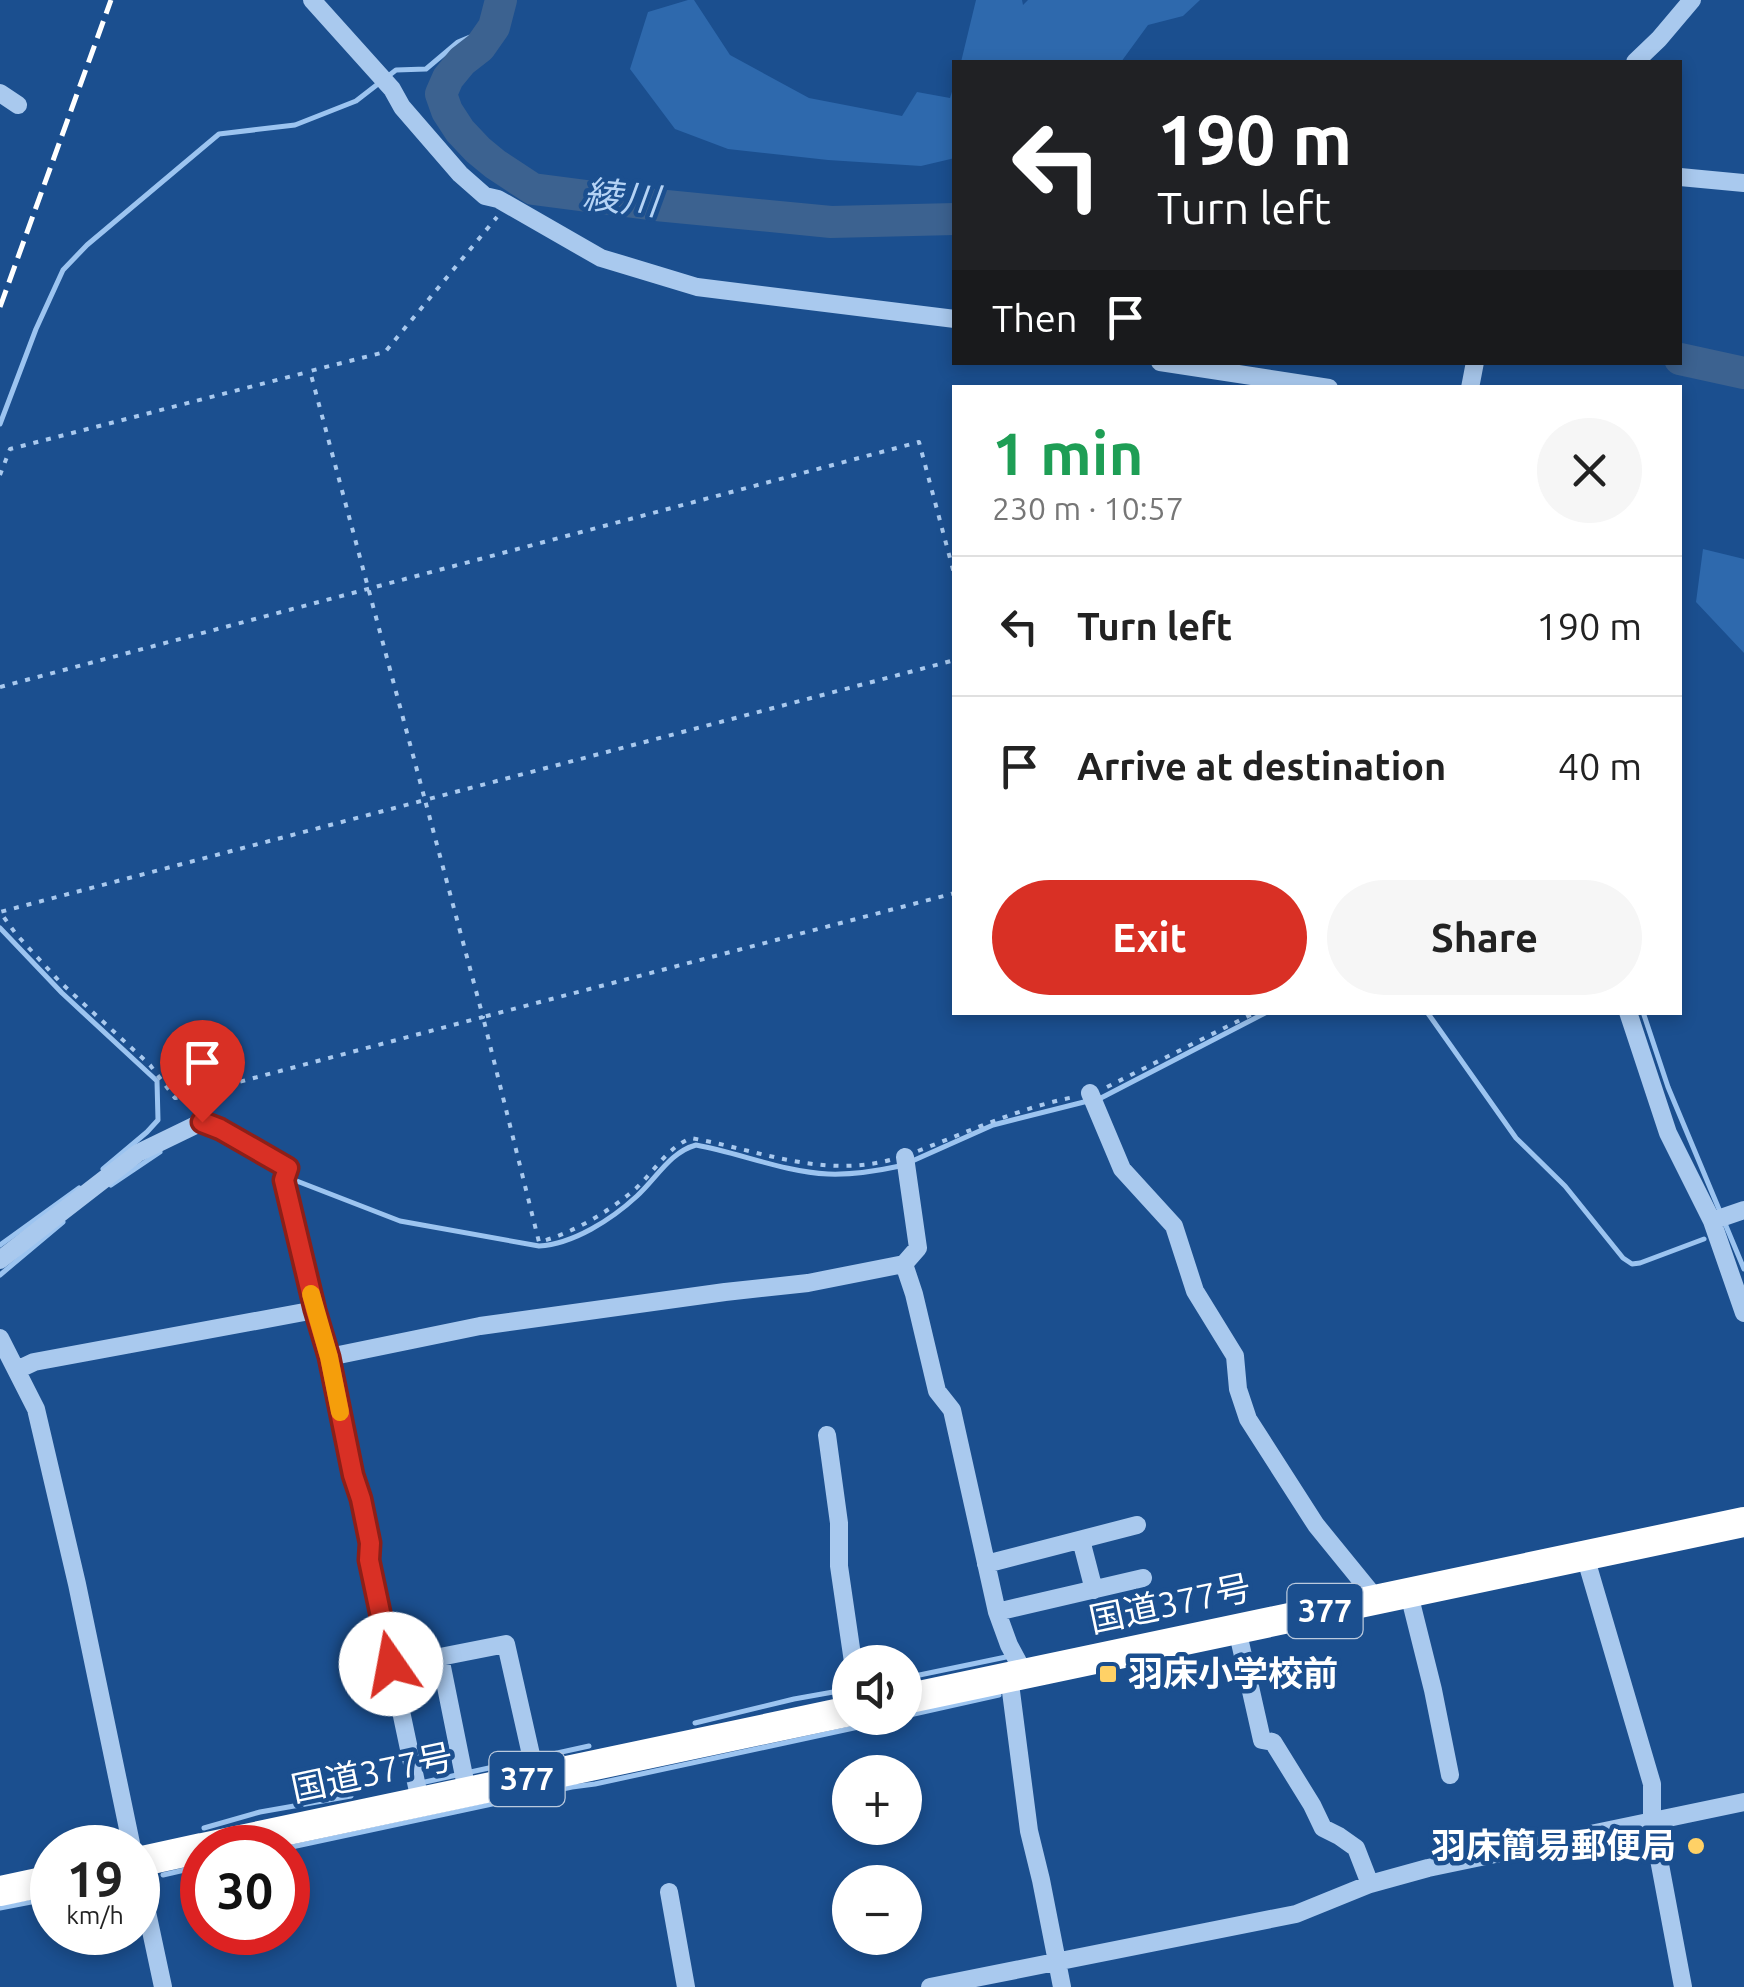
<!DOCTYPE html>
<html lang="en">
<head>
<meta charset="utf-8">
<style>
	:root { --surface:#fff; --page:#f6f6f6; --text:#222; --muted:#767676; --line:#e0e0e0; --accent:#d93025 }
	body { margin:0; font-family:Ubuntu,"Noto Sans JP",sans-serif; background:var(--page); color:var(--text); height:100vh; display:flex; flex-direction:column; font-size:38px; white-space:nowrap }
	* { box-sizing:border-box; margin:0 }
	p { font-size:32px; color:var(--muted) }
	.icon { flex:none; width:55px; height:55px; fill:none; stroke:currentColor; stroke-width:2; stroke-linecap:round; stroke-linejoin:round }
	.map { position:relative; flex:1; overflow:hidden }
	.panel { position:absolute; left:952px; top:385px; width:730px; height:630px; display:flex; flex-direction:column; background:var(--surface); border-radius:0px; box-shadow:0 5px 15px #0003 }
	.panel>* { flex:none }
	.top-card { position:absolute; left:952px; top:60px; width:730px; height:305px; border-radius:0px; box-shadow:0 5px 15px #0003; background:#202124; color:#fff; overflow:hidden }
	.controls { position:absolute; left:832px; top:1645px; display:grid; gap:20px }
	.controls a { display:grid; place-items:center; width:90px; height:90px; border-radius:50%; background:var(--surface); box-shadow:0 5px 15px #0003; font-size:50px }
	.speed { position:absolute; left:30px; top:1825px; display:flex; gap:20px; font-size:50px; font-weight:700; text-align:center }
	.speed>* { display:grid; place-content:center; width:130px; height:130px; border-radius:50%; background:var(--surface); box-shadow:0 5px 15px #0003; line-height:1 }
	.speed small { font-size:25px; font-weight:400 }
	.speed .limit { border:15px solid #d22; background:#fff; color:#111 }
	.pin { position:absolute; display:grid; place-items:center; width:85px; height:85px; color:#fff; margin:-102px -42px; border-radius:50% 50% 50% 0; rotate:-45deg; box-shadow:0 0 10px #0007 }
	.pin .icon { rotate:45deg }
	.me { position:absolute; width:110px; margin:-55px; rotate:348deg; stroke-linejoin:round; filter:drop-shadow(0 0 8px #0008) }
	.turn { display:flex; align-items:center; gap:35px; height:210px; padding:0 40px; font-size:45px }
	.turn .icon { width:130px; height:130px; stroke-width:2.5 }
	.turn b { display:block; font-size:70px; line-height:85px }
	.then { display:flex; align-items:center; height:95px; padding:0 40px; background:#0003; gap:20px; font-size:38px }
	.round { display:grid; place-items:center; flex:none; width:105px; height:105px; border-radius:52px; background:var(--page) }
	.summary { display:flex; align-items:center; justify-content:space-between; height:170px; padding:0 40px }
	h1 { font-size:60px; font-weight:700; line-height:75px; color:#1e9e55 }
	.cta { display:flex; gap:20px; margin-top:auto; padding:20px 40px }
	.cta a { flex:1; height:115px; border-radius:60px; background:var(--accent); color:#fff; font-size:40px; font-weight:700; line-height:115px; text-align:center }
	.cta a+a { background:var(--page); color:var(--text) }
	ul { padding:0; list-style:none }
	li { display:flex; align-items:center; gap:30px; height:140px; padding:0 40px; border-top:2px solid var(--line) }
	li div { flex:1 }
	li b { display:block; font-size:38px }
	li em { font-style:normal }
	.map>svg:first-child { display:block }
</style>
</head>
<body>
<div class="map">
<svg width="1744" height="1987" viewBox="0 0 1744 1987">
	<rect width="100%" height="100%" fill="#1b4f8f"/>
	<path fill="#2e69ad" d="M688,0H694L730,55L809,98L902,116L917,92L950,98L955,82V158L921,166L828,160L728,149L675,129L630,69L648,12Z
		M976,0H1022L1023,5L1028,0H1200L1183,16L1148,25L1121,62H961Z
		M1703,549L1744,559V653L1696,602Z"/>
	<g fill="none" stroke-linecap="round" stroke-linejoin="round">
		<path stroke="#9cc4f0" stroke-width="5" d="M0,424L36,329L63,270L87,245L219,134L295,125L356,101L396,70L426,69L458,42L494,27
			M0,928L62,993L157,1081L158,1120L147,1132L103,1169
			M1427,1012L1516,1138L1565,1186L1623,1258L1632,1264L1640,1263L1704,1239
			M1643,1012L1668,1087L1744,1269
			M1099,1099L1267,1012
			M910,1162L993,1125L1088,1101
			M289,1178L400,1221L539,1246C573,1244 611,1220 637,1196C656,1179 670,1152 696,1145C740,1153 784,1172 828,1174C852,1175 877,1171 900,1166
			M111,1185L160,1152
			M0,1245L79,1188
			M0,1275L63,1222
			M905,1678L1006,1657
			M905,1716L999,1695
			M695,1723L794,1699L850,1689
			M425,1782L589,1746
			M204,1828L260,1812L351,1796
			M287,1848L572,1787L595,1784L900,1718
			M163,1875L202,1866
			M0,1908L52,1898"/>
		<path stroke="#3c6290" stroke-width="32" d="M501,0L494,27L480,47L462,61L448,78L441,94L447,111L460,131L478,150L495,164L533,189L656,205L831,222L955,219
			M1680,359L1744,373"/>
		<path stroke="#a9c9ee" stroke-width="4" stroke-dasharray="5 8" stroke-linecap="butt" d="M0,475L10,449L308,372
			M0,687L919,442L955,577
			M1107,1087L1256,1012
			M190,1095L483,1017L425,800L955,660
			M195,1109L189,1096L175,1098L150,1065L60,982L16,934L0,912L425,800L310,371L385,352L497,217
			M918,1151C970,1131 1019,1108 1074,1097
			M890,1160C821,1178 758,1150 691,1138C664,1149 651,1178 628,1195C603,1215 570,1234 539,1242L483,1017L955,893"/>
		<path stroke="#a9c9ee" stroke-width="18" d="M312,0L392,89L402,107L460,174L485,196L498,199L601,258L697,287L955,319
			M1635,62L1659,39L1692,0
			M0,93L18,105
			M1680,177L1744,183
			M1160,362L1329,388
			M1470,388L1475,362
			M1628,1012L1668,1133L1712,1221L1744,1313
			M1090,1093L1122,1169L1174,1226L1195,1291L1235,1356L1238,1389L1248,1419L1316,1525L1377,1600
			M1712,1221L1744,1210
			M0,1260L138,1153L202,1122L220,1129L288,1169L284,1180L315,1310L329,1357L353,1475L361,1499L371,1543L369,1560L420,1801
			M904,1264L914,1294L937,1391L952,1410L997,1612L1009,1645L1024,1673
			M0,1338L36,1409L77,1584L132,1848
			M329,1357L480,1326L725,1292L808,1283L904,1264L918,1248L905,1157
			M17,1370L34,1362L315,1310
			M827,1435L839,1523V1566L853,1662
			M1081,1540L1094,1590
			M1585,1556L1652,1784V1822L1683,1987
			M986,1564L1137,1525
			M1409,1594L1433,1690L1450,1775
			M997,1612L1143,1578
			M1237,1629L1262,1740L1273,1742L1312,1805L1323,1828L1339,1836L1356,1848L1370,1884
			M1009,1676L1029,1831L1041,1880L1062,1987
			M467,1791L440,1657L506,1644L536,1777
			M138,1870L163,1987
			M669,1892L686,1987
			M930,1987L1296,1914L1370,1884L1428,1868L1744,1802"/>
		<path stroke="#fff" stroke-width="30" d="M905,1699L1744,1522
			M203,1848L850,1711
			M138,1862L202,1848
			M0,1891L52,1880"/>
		<path stroke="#fff" stroke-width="5" stroke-dasharray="18 8" stroke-linecap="butt" d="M0,307L111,0"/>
	</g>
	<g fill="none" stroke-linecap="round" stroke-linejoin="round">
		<g stroke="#8d1f18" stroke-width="25">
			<path id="route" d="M202,1122L220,1129L288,1168L284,1180L315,1310L329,1357L353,1475L361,1499L370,1543L369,1560L391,1664"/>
		</g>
		<use href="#route" stroke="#d93025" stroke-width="18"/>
		<path stroke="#f59e0b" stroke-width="18" d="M311,1294L329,1357L340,1412"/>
	</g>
	<g fill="#ffd166" stroke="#1b4f8f" stroke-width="4">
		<rect x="1098" y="1664" width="20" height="20" rx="5"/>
		<circle cx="1696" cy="1846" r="10"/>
	</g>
	<g text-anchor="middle" stroke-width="9" stroke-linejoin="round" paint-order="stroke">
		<g fill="#1b4f8f" stroke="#bbcadd" stroke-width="2.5">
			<rect x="1287.5" y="1584" width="75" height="54" rx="8"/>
			<rect x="489.5" y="1752" width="75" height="54" rx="8"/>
		</g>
		<g font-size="32" font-weight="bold" fill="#fff">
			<text x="1325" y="1622">377</text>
			<text x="527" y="1790">377</text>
		</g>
		<g font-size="35" fill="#fff" stroke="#1b4f8f">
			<text transform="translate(1170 1604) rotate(-12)" y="12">国道377号</text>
			<text transform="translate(372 1773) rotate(-12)" y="12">国道377号</text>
		</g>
		<g font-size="35" font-weight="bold" fill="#fff" stroke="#1b4f8f" text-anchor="start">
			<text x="1128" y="1686">羽床小学校前</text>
			<text x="1676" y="1858" text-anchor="end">羽床簡易郵便局</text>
		</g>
		<g font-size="38" font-style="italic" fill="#b5d3f5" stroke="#1b4f8f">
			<text transform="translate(621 198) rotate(6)" y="13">綾川</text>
		</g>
	</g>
</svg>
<div class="controls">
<a><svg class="icon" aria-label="sound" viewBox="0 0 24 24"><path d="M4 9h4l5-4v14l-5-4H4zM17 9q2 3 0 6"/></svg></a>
<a>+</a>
<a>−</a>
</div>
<div class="speed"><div>19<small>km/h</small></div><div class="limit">30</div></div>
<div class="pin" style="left:202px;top:1122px;background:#d93025"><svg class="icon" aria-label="arrive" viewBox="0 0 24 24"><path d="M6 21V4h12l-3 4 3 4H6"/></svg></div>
<svg class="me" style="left:391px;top:1664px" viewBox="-20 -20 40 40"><circle r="19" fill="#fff"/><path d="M0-13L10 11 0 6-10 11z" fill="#d93025"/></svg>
<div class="top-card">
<div class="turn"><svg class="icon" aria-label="left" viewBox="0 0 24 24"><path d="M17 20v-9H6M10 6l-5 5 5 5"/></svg><div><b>190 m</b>Turn left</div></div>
<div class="then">Then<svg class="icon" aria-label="arrive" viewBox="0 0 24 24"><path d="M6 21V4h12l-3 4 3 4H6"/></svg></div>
</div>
<section class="panel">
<div class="summary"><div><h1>1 min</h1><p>230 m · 10:57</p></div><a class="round"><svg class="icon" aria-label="close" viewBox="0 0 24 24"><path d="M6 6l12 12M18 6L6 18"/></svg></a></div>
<ul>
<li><svg class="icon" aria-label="left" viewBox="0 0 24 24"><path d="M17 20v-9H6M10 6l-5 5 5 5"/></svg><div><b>Turn left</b></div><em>190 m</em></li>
<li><svg class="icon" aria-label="arrive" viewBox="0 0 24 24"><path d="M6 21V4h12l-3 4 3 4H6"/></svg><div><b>Arrive at destination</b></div><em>40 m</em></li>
</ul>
<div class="cta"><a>Exit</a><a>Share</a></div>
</section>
</div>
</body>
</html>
